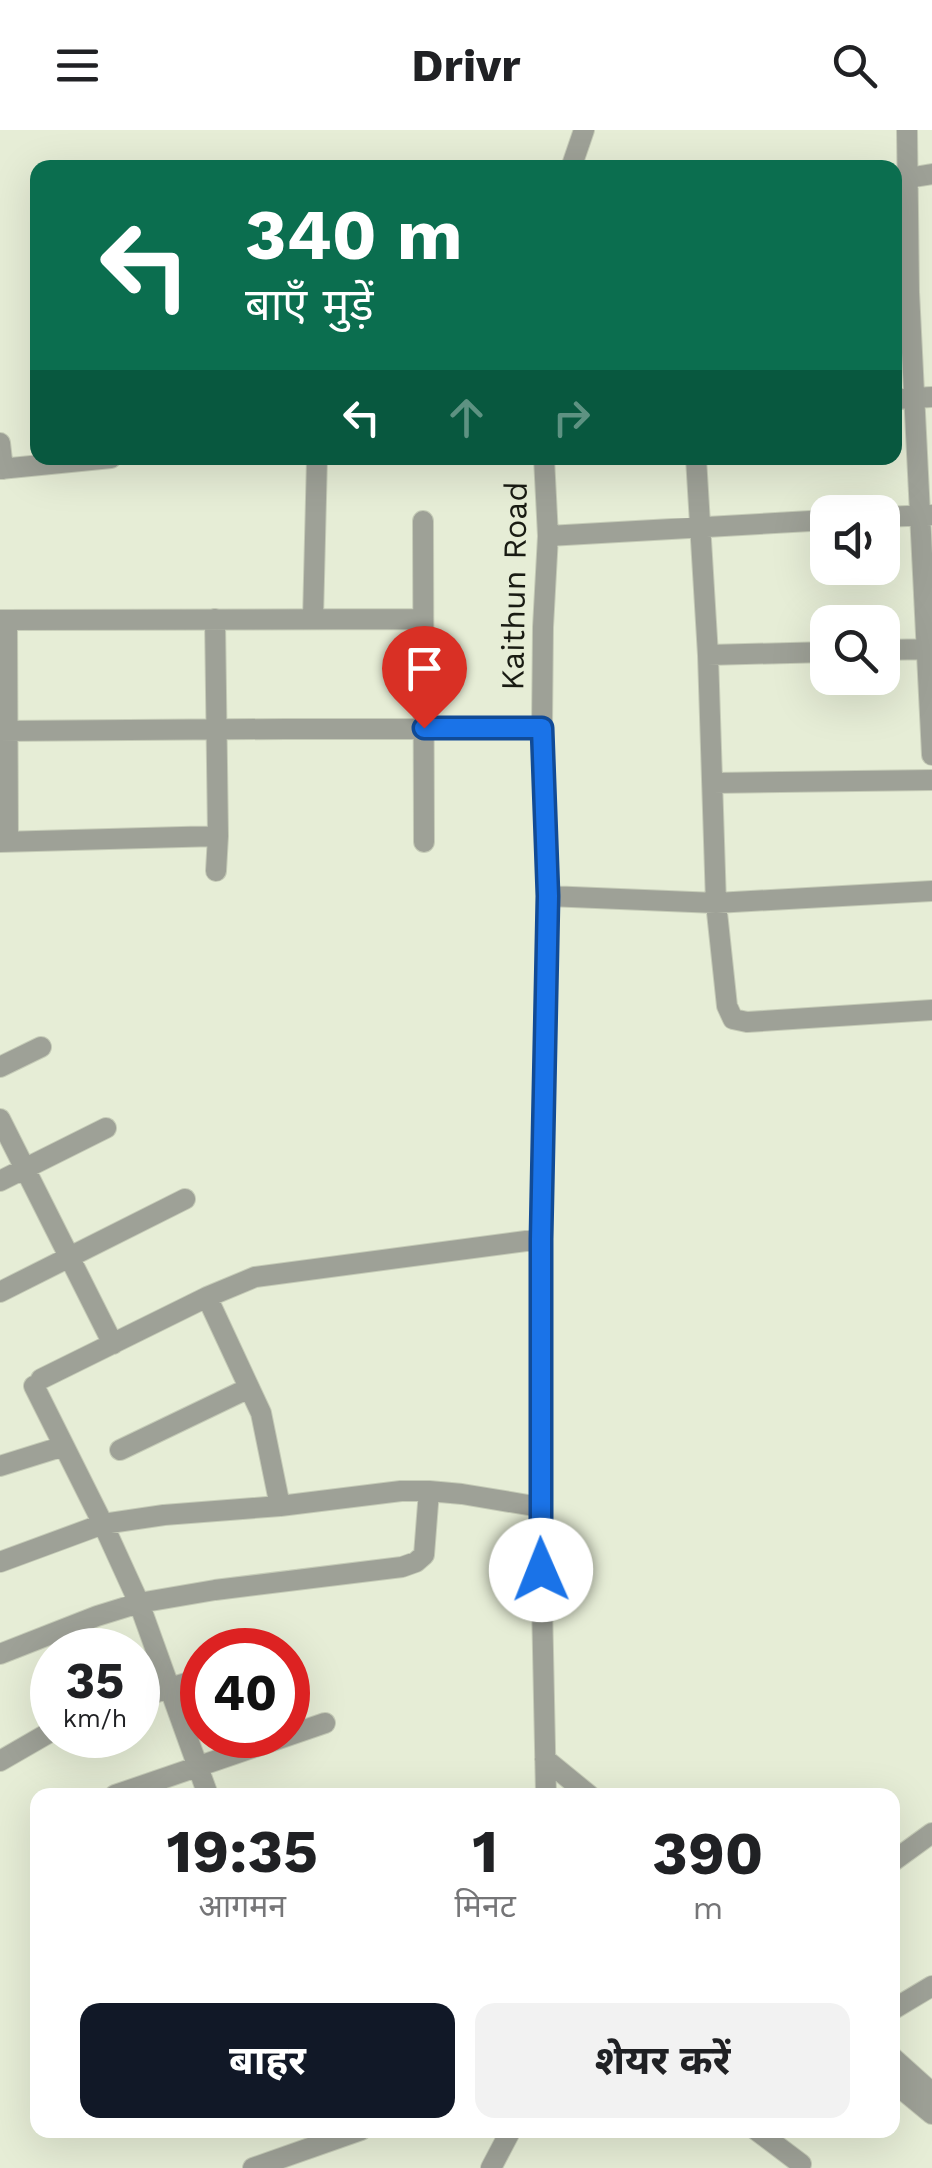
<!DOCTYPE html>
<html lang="hi">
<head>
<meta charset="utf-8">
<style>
	:root { --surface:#fff; --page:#f2f2f2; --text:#202124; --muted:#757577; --accent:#111827 }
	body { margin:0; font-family:"Work Sans","Noto Sans Devanagari",sans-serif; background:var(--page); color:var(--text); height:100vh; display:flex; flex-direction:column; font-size:38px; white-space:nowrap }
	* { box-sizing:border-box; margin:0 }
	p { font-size:32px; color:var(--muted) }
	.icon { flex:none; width:55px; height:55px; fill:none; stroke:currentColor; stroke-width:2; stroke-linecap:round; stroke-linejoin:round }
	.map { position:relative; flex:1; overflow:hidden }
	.sheet { position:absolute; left:30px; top:1658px; width:870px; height:350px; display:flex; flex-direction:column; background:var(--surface); border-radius:20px; box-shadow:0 10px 40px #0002 }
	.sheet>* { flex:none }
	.hud { position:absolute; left:30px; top:30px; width:872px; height:305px; border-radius:20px; box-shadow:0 10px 40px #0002; background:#0b6e4f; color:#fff; overflow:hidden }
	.controls { position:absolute; left:810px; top:365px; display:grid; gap:20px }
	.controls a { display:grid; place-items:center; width:90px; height:90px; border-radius:20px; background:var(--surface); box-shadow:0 10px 40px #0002; font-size:50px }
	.speed { position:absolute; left:30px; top:1498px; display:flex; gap:20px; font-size:50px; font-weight:700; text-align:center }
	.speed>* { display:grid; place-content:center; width:130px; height:130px; border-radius:50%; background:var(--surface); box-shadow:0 10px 40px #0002; line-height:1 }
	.speed small { font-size:25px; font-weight:400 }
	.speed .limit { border:15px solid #d22; background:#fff; color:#111 }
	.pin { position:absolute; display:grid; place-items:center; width:85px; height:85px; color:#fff; margin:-102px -42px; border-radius:50% 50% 50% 0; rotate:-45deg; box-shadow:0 0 10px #0007 }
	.pin .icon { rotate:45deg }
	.me { position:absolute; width:110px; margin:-55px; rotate:359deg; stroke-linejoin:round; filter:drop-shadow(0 0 8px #0008) }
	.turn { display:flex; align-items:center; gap:35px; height:210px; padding:0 50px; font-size:45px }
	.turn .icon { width:130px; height:130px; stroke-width:2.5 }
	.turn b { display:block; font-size:70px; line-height:85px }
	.lanes { display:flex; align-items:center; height:95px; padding:0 50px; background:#0003; justify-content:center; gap:50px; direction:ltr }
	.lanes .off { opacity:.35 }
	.eta { display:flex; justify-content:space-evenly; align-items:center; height:170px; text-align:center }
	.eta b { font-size:60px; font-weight:700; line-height:70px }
	.button { display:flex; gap:20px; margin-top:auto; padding:20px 50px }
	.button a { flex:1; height:115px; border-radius:20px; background:var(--accent); color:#fff; font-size:40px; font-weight:700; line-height:115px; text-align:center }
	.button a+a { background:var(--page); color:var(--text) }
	header { display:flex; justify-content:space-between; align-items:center; height:130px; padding:0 50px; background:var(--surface); font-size:45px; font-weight:700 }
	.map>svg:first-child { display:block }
</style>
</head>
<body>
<header><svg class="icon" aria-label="menu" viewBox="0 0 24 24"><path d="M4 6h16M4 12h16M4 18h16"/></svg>Drivr<svg class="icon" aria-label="search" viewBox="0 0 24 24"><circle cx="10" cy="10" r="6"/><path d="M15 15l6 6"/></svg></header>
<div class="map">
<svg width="932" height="2038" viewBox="0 0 932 2038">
	<rect width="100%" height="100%" fill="#e6edd6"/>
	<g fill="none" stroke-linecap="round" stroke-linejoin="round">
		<g stroke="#c5cbb7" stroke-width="22">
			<path id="minor" d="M907,0L909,162L932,625
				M571,38L584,0
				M908,48L932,44
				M895,269L932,267
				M0,313L3,339
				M544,328L548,406L543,497L542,597L548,766L541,1109L540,1377L546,1665
				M696,328L708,525L716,773L727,876L733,889L747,892L932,880
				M0,339L111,328
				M882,387L932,385
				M423,391L424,712
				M548,406L828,390
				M215,489L218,706L216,741
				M313,489L317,328
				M0,490L423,489
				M7,490L8,711
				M882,520L932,519
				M708,525L828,522
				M0,601L542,597
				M713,653L932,650
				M0,712L218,706
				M548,766L716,773L932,761
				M0,937L41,917
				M0,989L113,1214
				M0,1051L106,998
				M0,1162L185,1069
				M207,1167L261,1283L280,1376
				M41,1249L207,1167L255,1147L541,1109
				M34,1256L103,1394L139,1473L208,1665
				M120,1320L249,1258
				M0,1336L64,1316
				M0,1432L103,1394L164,1385L280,1376L401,1361H429L462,1364L540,1377
				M0,1524L97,1486L139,1473L215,1460L402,1437L416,1432L424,1425L429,1361
				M138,1568L202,1548
				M545,1629L589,1665
				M0,1631L52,1601
				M115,1665L325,1593
				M892,1732L932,1703
				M892,1880L932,1856
				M892,1927L932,1963
				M892,1951L932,1984
				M756,2000L801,2034
				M253,2038L361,2000
				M491,2038L511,2000"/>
		</g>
		<use href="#minor" stroke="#9ea197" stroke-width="20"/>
	</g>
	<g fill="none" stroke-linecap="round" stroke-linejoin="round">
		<g stroke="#114b97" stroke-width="25">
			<path id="route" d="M424,598H542L548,766L541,1109V1440"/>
		</g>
		<use href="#route" stroke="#1a73e8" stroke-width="18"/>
	</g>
	<g text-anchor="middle" stroke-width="10" stroke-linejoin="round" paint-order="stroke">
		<g font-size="32" fill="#191b13" stroke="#e6edd6">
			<text transform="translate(514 456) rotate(-89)" y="11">Kaithun Road</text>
		</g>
	</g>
</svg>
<div class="controls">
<a><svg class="icon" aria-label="sound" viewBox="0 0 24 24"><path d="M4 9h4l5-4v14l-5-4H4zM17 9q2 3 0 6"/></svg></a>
<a><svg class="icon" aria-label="search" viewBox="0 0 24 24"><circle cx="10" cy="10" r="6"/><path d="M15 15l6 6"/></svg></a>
</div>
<div class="speed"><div>35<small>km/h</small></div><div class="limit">40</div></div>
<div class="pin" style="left:424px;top:598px;background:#d93025"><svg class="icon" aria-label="arrive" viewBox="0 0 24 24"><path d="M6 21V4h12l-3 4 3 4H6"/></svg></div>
<svg class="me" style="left:541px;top:1440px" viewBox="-20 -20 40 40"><circle r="19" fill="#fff"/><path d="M0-13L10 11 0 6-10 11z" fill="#1a73e8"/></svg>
<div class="hud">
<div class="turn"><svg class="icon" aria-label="left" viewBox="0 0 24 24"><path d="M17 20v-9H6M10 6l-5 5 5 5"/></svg><div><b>340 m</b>बाएँ मुड़ें</div></div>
<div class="lanes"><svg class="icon" aria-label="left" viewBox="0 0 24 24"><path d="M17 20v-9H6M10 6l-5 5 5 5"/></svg><svg class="icon off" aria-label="ahead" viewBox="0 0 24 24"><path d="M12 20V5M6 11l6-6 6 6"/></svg><svg class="icon off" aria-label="right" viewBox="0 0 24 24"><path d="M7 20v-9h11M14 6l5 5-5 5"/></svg></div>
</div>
<section class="sheet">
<div class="eta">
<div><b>19:35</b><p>आगमन</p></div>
<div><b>1</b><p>मिनट</p></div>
<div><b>390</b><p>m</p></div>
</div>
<div class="button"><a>बाहर</a><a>शेयर करें</a></div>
</section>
</div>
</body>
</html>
